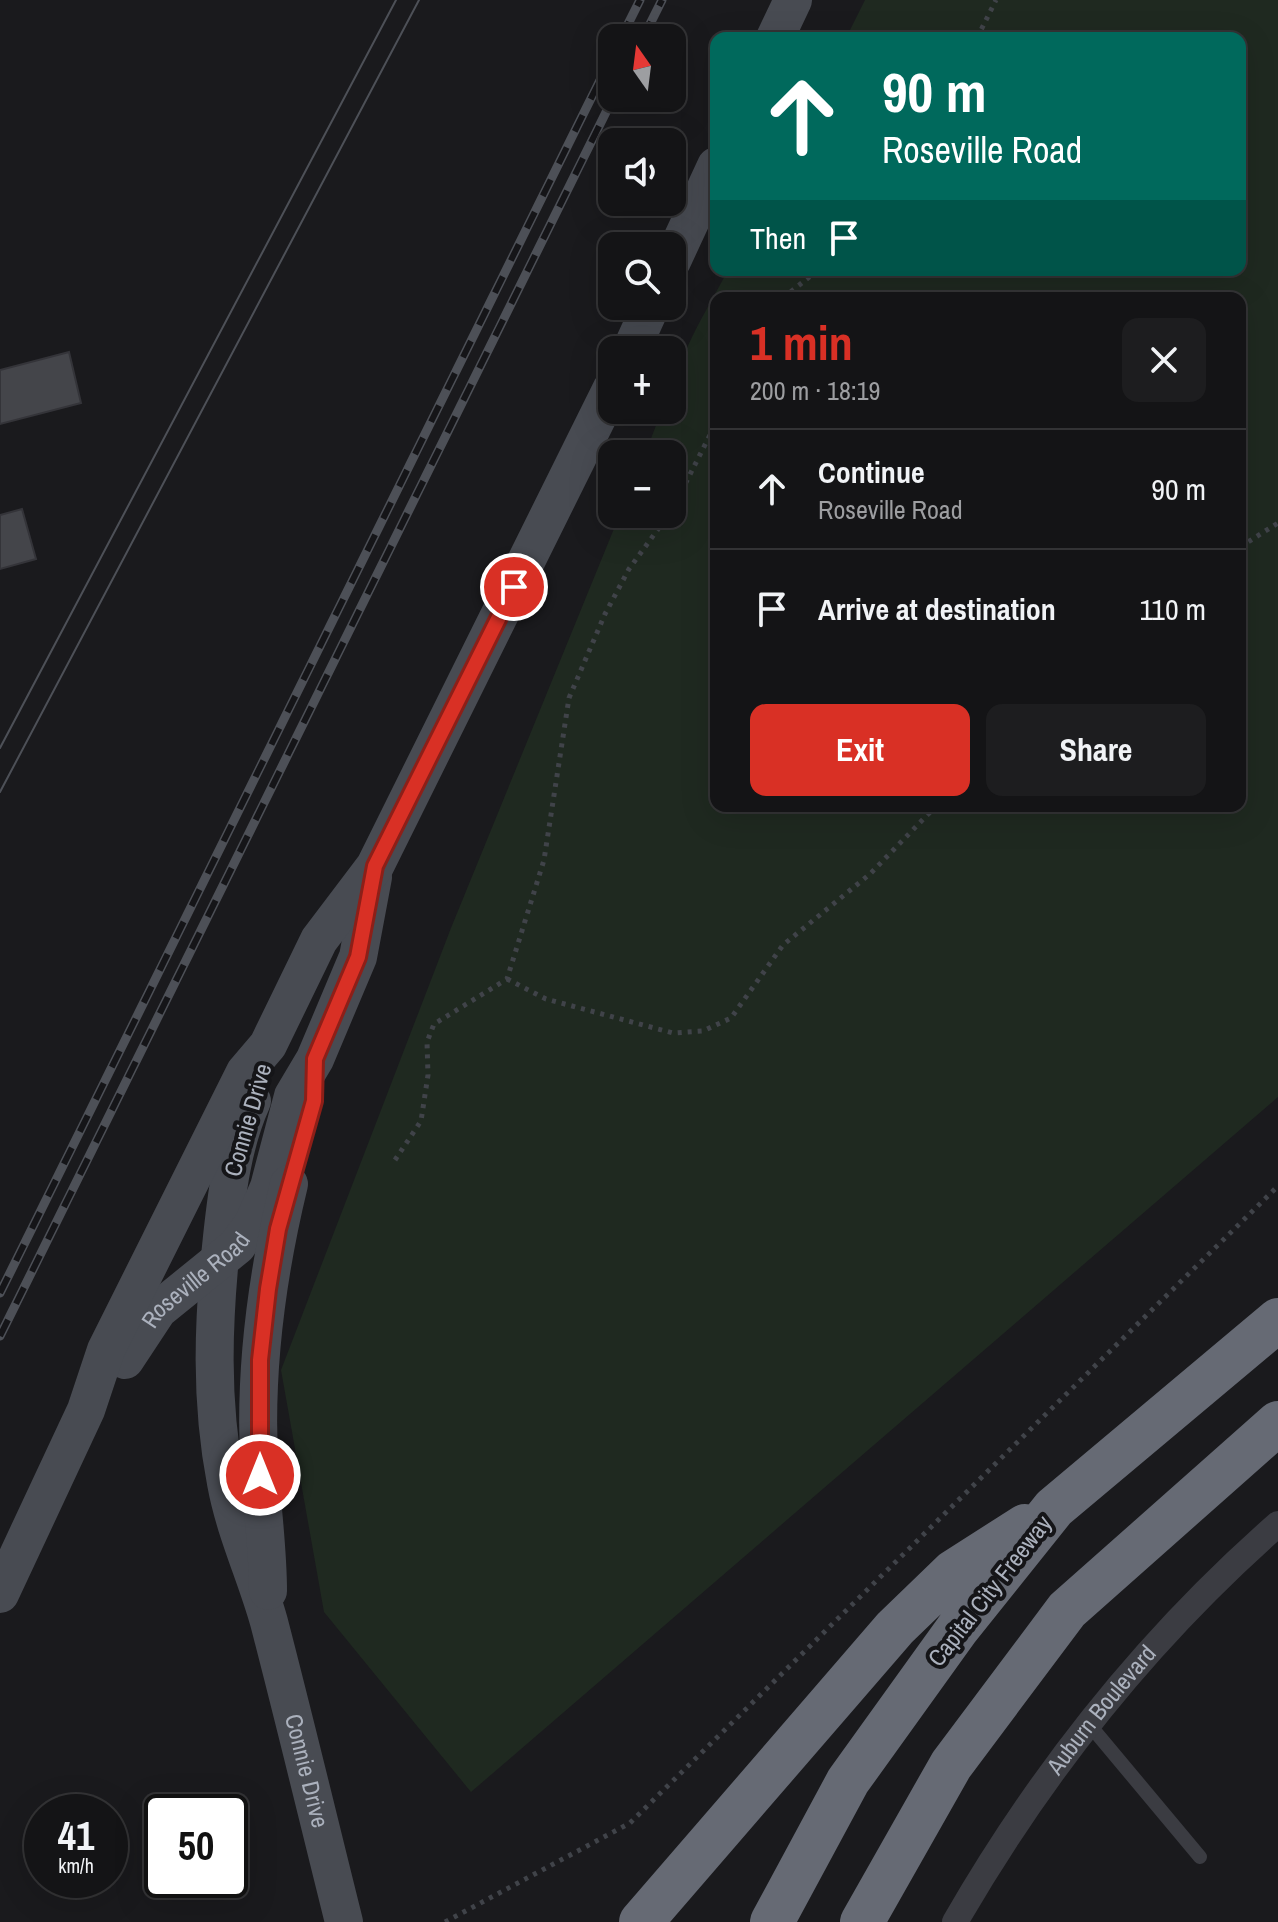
<!DOCTYPE html>
<html lang="en">
<head>
<meta charset="utf-8">
<style>
	:root { --surface:#141416; --page:#1d1d1f; --text:#f1f3f6; --muted:#9d9ea1; --line:#333335; --accent:#d93025 }
	body { margin:0; font-family:"Archivo Narrow",sans-serif; background:var(--page); color:var(--text); height:100vh; display:flex; flex-direction:column; font-size:30px; white-space:nowrap }
	* { box-sizing:border-box; margin:0 }
	p { font-size:26px; color:var(--muted) }
	.icon { flex:none; width:44px; height:44px; fill:none; stroke:currentColor; stroke-width:2; stroke-linecap:round; stroke-linejoin:round }
	.map { position:relative; flex:1; overflow:hidden }
	.side { position:absolute; left:710px; top:292px; width:536px; height:520px; display:flex; flex-direction:column; background:var(--surface); border-radius:16px; box-shadow:0 8px 32px #0002,0 0 0 2px var(--line) }
	.side>* { flex:none }
	.guide { position:absolute; left:710px; top:32px; width:536px; height:244px; border-radius:16px; box-shadow:0 8px 32px #0002,0 0 0 2px var(--line); background:#00695c; color:#fff; overflow:hidden }
	.needle { width:52px; rotate:346deg }
	.tools { position:absolute; left:598px; top:24px; display:grid; gap:16px }
	.tools a { display:grid; place-items:center; width:88px; height:88px; border-radius:16px; background:var(--surface); box-shadow:0 8px 32px #0002,0 0 0 2px var(--line); font-size:40px }
	.speed { position:absolute; left:24px; top:1794px; display:flex; gap:16px; font-size:40px; font-weight:700; text-align:center }
	.speed>* { display:grid; place-content:center; width:104px; height:104px; border-radius:50%; background:var(--surface); box-shadow:0 8px 32px #0002,0 0 0 2px var(--line); line-height:1 }
	.speed small { font-size:20px; font-weight:400 }
	.speed .limit { border:4px solid #111; border-radius:12px; background:#fff; color:#111 }
	.pin { position:absolute; display:grid; place-items:center; width:68px; height:68px; color:#fff; margin:-34px; border:4px solid #fff; border-radius:50%; box-shadow:0 2px 8px #0007 }
	.me { position:absolute; width:88px; margin:-44px; rotate:0deg; stroke-linejoin:round; filter:drop-shadow(0 0 6px #0008) }
	.turn { display:flex; align-items:center; gap:28px; height:168px; padding:0 40px; font-size:36px }
	.turn .icon { width:104px; height:104px; stroke-width:2.5 }
	.turn b { display:block; font-size:56px; line-height:68px }
	.then { display:flex; align-items:center; height:76px; padding:0 40px; background:#0003; gap:16px; font-size:30px }
	.round { display:grid; place-items:center; flex:none; width:84px; height:84px; border-radius:16px; background:var(--page) }
	.overview { display:flex; align-items:center; justify-content:space-between; height:136px; padding:0 40px }
	h1 { font-size:48px; font-weight:700; line-height:60px; color:var(--accent) }
	.action { display:flex; gap:16px; margin-top:auto; padding:16px 40px }
	.action a { flex:1; height:92px; border-radius:16px; background:var(--accent); color:#fff; font-size:32px; font-weight:700; line-height:92px; text-align:center }
	.action a+a { background:var(--page); color:var(--text) }
	ul { padding:0; list-style:none }
	li { display:flex; align-items:center; gap:24px; height:120px; padding:0 40px; border-top:2px solid var(--line) }
	li div { flex:1 }
	li b { display:block; font-size:30px }
	li em { font-style:normal }
	.map>svg:first-child { display:block }
</style>
</head>
<body>
<div class="map">
<svg width="1278" height="1922" viewBox="0 0 1278 1922">
	<rect width="100%" height="100%" fill="#1a1a1d"/>
	<path fill="#1f2920" fill-rule="evenodd" d="M865,0H1278V1097L471,1792L324,1612L281,1370L451,928L620,514H672V454H645L662,410H672C672,361 706,313 728,270H1240V38H846ZM716,298H1240V806H716Z"/>
	<path fill="#44454a" stroke="#343439" stroke-width="2" d="M69,352L81,403L0,424V370Z
		M22,509L36,559L0,569V515Z"/>
	<g fill="none" stroke-linecap="round" stroke-linejoin="round">
		<path stroke="#404349" stroke-width="5" stroke-dasharray="4 6" stroke-linecap="butt" d="M977,38L996,0
			M783,298L818,270
			M672,510L714,427L716,379
			M1240,547L1278,523
			M507,979L546,999L673,1033L703,1031L731,1018L783,945L870,874L936,806
			M395,1160L421,1121L428,1075L427,1042L434,1024L507,979L544,860L569,698L605,614L629,569L669,514
			M445,1922L630,1823L1278,1186"/>
		<path stroke="#3b3c42" stroke-width="14" d="M1088,1723L1200,1857"/>
		<path stroke="#3b3c42" stroke-width="26" id="s1" d="M955,1922C1042,1771 1147,1639 1278,1524"/>
		<g stroke="#484b52" stroke-width="38">
			<path d="M775,38L793,0"/>
			<path d="M672,261L716,166"/>
			<path d="M631,350L651,306"/>
			<path id="s2" d="M252,1101C233,1143 227,1191 222,1237C213,1321 210,1400 226,1483C235,1532 256,1575 269,1622C295,1722 319,1822 344,1922"/>
			<path id="s3" d="M125,1360L158,1310L237,1246L254,1222L269,1187L293,1096L315,1059L358,957L373,877"/>
			<path d="M268,1591C268,1552 263,1515 260,1475C253,1377 266,1279 289,1184"/>
			<path d="M0,1594L86,1410L106,1350L245,1072L268,1045L319,940L375,866L612,388"/>
		</g>
		<path stroke="#666a74" stroke-width="44" d="M641,1922L895,1628L953,1572L1025,1526
			M772,1922L848,1781L958,1628L1054,1508L1278,1320
			M862,1922L951,1765L1067,1610L1278,1423"/>
		<path stroke="#4d5057" stroke-width="2" d="M0,748L396,0
			M0,792L419,0"/>
		<g stroke="#4d5057" stroke-width="9">
			<path id="rail" d="M621,38L640,0
				M643,38L662,0
				M0,1293L612,56
				M0,1336L613,98"/>
		</g>
		<use href="#rail" stroke="#151518" stroke-width="6" stroke-dasharray="18" stroke-linecap="butt"/>
	</g>
	<g fill="none" stroke-linecap="round" stroke-linejoin="round">
		<g stroke="#8d1f18" stroke-width="20">
			<path id="route" d="M260,1475V1360L268,1289L278,1229L314,1101L315,1059L358,957L375,866L514,587"/>
		</g>
		<use href="#route" stroke="#d93025" stroke-width="14"/>
	</g>
	<g text-anchor="middle" stroke-width="8" stroke-linejoin="round" paint-order="stroke">
		<g font-size="24" fill="#abb1bd" stroke="#151518">
			<text transform="translate(248 1120) rotate(-74)" y="8">Connie Drive</text>
			<text dy="8" stroke="none"><textPath href="#s3" startOffset="108">Roseville Road</textPath></text>
			<text transform="translate(990 1591) rotate(-52)" y="8">Capital City Freeway</text>
			<text dy="8" stroke="none"><textPath href="#s1" startOffset="258">Auburn Boulevard</textPath></text>
			<text dy="8" stroke="none"><textPath href="#s2" startOffset="686">Connie Drive</textPath></text>
		</g>
	</g>
</svg>
<div class="tools">
<a><svg class="needle" viewBox="-14 -14 28 28"><path d="M0-13l5 13h-10z" fill="#e53935"/><path d="M0 13l5-13h-10z" fill="#9d9ea1"/></svg></a>
<a><svg class="icon" aria-label="sound" viewBox="0 0 24 24"><path d="M4 9h4l5-4v14l-5-4H4zM17 9q2 3 0 6"/></svg></a>
<a><svg class="icon" aria-label="search" viewBox="0 0 24 24"><circle cx="10" cy="10" r="6"/><path d="M15 15l6 6"/></svg></a>
<a>+</a>
<a>−</a>
</div>
<div class="speed"><div>41<small>km/h</small></div><div class="limit">50</div></div>
<div class="pin" style="left:514px;top:587px;background:#d93025"><svg class="icon" aria-label="arrive" viewBox="0 0 24 24"><path d="M6 21V4h12l-3 4 3 4H6"/></svg></div>
<svg class="me" style="left:260px;top:1475px" viewBox="-20 -20 40 40"><circle r="17" fill="#d93025" stroke="#fff" stroke-width="3"/><path d="M0-11L8 9 0 5-8 9z" fill="#fff"/></svg>
<div class="guide">
<div class="turn"><svg class="icon" aria-label="ahead" viewBox="0 0 24 24"><path d="M12 20V5M6 11l6-6 6 6"/></svg><div><b>90 m</b>Roseville Road</div></div>
<div class="then">Then<svg class="icon" aria-label="arrive" viewBox="0 0 24 24"><path d="M6 21V4h12l-3 4 3 4H6"/></svg></div>
</div>
<section class="side">
<div class="overview"><div><h1>1 min</h1><p>200 m · 18:19</p></div><a class="round"><svg class="icon" aria-label="close" viewBox="0 0 24 24"><path d="M6 6l12 12M18 6L6 18"/></svg></a></div>
<ul>
<li><svg class="icon" aria-label="ahead" viewBox="0 0 24 24"><path d="M12 20V5M6 11l6-6 6 6"/></svg><div><b>Continue</b><p>Roseville Road</p></div><em>90 m</em></li>
<li><svg class="icon" aria-label="arrive" viewBox="0 0 24 24"><path d="M6 21V4h12l-3 4 3 4H6"/></svg><div><b>Arrive at destination</b></div><em>110 m</em></li>
</ul>
<div class="action"><a>Exit</a><a>Share</a></div>
</section>
</div>
</body>
</html>
